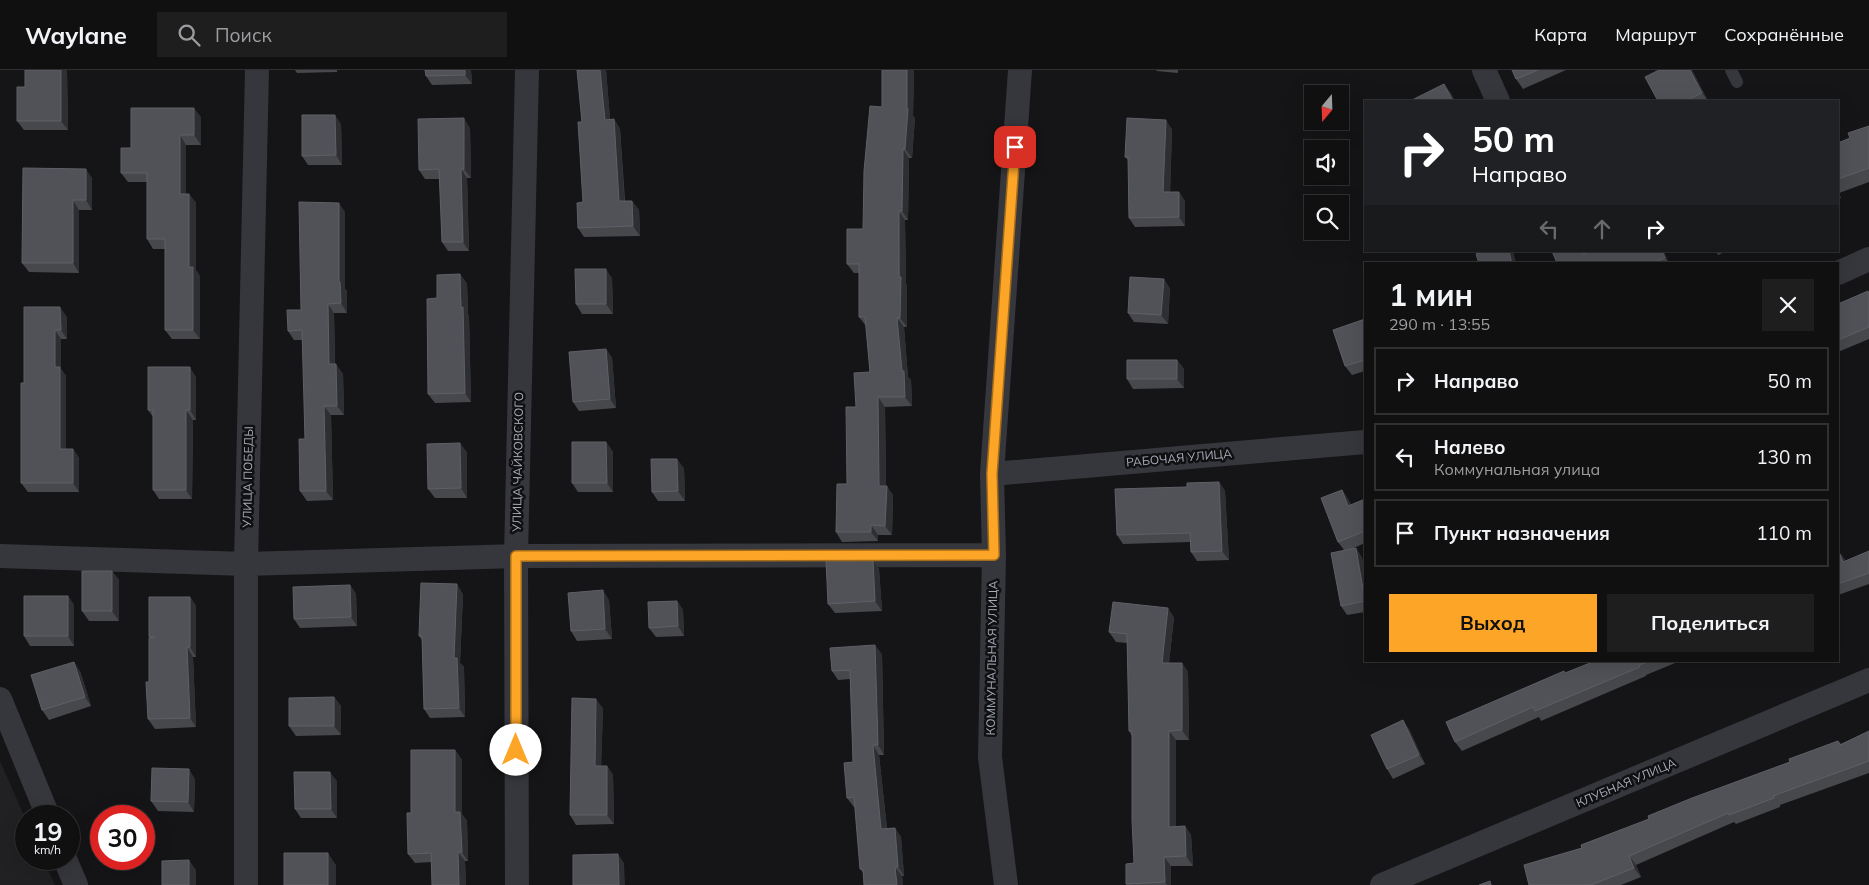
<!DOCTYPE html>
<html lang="ru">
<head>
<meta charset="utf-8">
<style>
	:root { --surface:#101011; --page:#1e1e1f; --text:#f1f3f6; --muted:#9c9d9f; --line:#303031; --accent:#fca527 }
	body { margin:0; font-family:Mulish,sans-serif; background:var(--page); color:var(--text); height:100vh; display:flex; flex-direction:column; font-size:19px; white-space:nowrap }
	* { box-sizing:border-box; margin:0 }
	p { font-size:16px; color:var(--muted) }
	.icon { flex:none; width:28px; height:28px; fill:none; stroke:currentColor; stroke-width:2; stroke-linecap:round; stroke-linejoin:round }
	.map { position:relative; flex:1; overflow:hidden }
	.details { position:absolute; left:1364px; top:192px; width:475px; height:400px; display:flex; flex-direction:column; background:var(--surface); border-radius:0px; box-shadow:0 5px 20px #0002,0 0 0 1px var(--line) }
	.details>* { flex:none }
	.hud { position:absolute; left:1364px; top:30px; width:475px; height:152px; border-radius:0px; box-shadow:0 5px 20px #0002,0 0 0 1px var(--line); background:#202124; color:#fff; overflow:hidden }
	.needle { width:32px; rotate:199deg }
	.tools { position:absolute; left:1304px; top:15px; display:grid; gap:10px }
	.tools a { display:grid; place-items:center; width:45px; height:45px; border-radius:0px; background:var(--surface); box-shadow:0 5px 20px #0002,0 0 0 1px var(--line); font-size:25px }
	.speed { position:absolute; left:15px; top:735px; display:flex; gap:10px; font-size:25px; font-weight:700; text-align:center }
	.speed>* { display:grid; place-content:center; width:65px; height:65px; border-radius:50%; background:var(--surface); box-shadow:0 5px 20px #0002,0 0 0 1px var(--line); line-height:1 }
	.speed small { font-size:12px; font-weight:400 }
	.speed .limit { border:8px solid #d22; background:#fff; color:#111 }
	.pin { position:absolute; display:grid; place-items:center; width:42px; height:42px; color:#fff; margin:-21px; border-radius:10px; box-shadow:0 2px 8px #0006 }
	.me { position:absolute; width:55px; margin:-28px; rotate:0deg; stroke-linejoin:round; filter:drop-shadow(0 0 4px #0008) }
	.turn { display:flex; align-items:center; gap:18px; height:105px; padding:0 25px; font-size:22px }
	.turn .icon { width:65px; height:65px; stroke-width:2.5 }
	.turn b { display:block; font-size:35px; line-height:42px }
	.lanes { display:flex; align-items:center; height:48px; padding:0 25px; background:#0003; justify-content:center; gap:25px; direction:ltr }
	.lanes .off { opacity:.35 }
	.round { display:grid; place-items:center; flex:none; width:52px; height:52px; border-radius:0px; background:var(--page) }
	.headline { display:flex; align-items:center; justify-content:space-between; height:85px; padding:0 25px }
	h1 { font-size:30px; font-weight:700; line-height:38px }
	.cta { display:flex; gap:10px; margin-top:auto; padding:10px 25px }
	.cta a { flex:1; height:58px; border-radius:0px; background:var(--accent); color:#111; font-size:20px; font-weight:700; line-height:58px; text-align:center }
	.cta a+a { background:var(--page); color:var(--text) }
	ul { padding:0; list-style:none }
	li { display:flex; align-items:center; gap:15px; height:68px; margin:0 10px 8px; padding:0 15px; border:2px solid var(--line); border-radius:0px }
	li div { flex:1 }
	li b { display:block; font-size:19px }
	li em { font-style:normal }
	header { display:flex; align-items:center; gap:30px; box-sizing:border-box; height:70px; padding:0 25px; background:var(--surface); border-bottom:1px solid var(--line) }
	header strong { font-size:24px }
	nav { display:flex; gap:28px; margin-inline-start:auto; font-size:18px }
	.search { width:350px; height:45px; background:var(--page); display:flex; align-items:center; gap:12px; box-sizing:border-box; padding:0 18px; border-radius:0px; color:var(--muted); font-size:19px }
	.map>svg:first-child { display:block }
</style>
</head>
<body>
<header>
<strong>Waylane</strong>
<div class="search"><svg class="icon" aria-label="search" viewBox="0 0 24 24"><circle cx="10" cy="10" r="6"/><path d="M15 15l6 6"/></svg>Поиск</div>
<nav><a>Карта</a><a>Маршрут</a><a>Сохранённые</a></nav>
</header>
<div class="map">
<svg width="1869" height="815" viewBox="0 0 1869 815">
	<rect width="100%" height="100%" fill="#151517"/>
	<path fill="#212124" d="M0,691L26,750V789H43L55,815H0Z"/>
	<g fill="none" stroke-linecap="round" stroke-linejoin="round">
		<path stroke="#35373c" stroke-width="12" d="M1731,0L1737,12"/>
		<path stroke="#35373c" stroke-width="24" d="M1484,0L1498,31
			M1838,203L1869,189
			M992,404L1365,372
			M0,486L246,494L516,486L994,485
			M0,629L48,746
			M65,789L76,815
			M246,815V494L257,0
			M517,815L516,486L527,0
			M1006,815L990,687L994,485L992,404L1020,0
			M1382,815L1869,610"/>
	</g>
	<path fill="#46484c" d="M67,0L68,60H24L17,51L25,17Z
		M295,0H337V2L297,3Z
		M425,0H471L472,14L432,15L426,6Z
		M577,0H606L610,50L614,49L620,59L625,131H632L639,140L640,166L584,167L578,158L583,132L582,52Z
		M914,0L913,46L915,48L912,88H909L908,150H905L906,214L907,216V257H904L908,307L911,310L912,336L885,337L886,416L893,425L892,465H878V471L842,472L836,462L847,414L856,337L870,302L866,256L859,247V203H854L847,194L863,159L882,37Z
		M1156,0H1178V3L1157,1Z
		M1512,0H1566L1523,19L1516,9Z
		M1692,0L1708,31H1658Z
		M201,47V75H186V124H189L196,133V200L200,206V269H172L165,260V179H153L147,169V112H128L121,103L131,78Z
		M341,54L342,95H308L302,86Z
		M1869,56V112L1839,123L1841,128L1838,129V73L1850,68Z
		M470,58L471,108H467L469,181H448L442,172L440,109H425L419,100Z
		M1172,59L1170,122H1179L1185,131V156L1135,157L1129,148L1128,90L1125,87Z
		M23,98L92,108V140H79V203L29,202L22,193Z
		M345,142V219L347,221V243H334L335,294L343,304L344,345H331L333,430L307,431L300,421L305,369L303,270H294L288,261L301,240Z
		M1552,181H1584L1585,184L1592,181H1664L1669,194H1554L1557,193Z
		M1716,181H1727L1718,185Z
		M460,204L467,214L468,244L469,247L471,332L435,333L428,324L437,228Z
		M612,208L613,244H582L576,234Z
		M1170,218L1168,254L1134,252L1128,243Z
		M1869,223V269L1838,282V234Z
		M24,237L67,247V269H61V299L66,306V379H73L79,388V422H28L21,413L24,313Z
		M1365,249V301L1352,305L1345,296Z
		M606,279L612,288L616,338L579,341L573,332Z
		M1177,290L1184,299V318L1133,319L1127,309Z
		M196,307V350H193L192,429H159L153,420V347L148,340Z
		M606,372L613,382V422H578L572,413Z
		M467,382V428H435L428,419Z
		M684,398L685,431H658L652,422Z
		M1219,412L1225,421L1229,490L1197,491L1191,482L1190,472L1123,474L1117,465L1187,417Z
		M1342,420L1348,429L1351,435L1365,429V473L1349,480L1356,478L1362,488L1365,503V542L1347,545L1341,536L1344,480L1338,472Z
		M1869,481V514L1838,525V483L1839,482L1846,491Z
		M873,490L879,499L882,541L835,543L828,534Z
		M112,501L119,510V551H89L82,541Z
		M350,515L356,524L357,556L300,558L294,549Z
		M463,524L460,593L464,597L465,647L430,648L424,639L422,570L419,566Z
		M68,526L74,535V576H30L24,566Z
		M190,527L196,536V587H193L196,657L155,659L148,649L150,568L149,567Z
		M609,530L612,569L577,571L571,561Z
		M677,531L683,540L684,566L656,567L649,558Z
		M1174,547L1169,593H1182L1188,602L1189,670H1176V757L1185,756L1191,765L1193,796H1171V815H1127L1126,814L1134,793L1132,666L1129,661L1127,573L1116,572L1109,562Z
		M882,584L884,685H879L887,758H895L901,767L904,806H902L903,815H864V804L860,799L855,737H854L847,728L853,692L850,609L838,610L832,601Z
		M1595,591H1680L1646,605V606L1541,651L1539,647L1462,681L1455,672L1566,603Z
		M80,601L91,636L49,650L42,640Z
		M334,627L341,636V665L296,666L289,656Z
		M603,638L601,696H607L613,705L614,754L576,755L570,745Z
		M1409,659L1425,694L1393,709L1387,699Z
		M1869,661V703L1780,735V737L1736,754L1734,752L1636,795L1641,807L1621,815H1529L1582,778L1649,749L1790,692L1838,671L1841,674Z
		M455,680L462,690V744L467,751L468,791H465L466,815H432V792L415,793L408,784L411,743Z
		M195,709L194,742L158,741L151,731Z
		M337,711V748H301L295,739Z"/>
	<path fill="#2e2f32" d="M61,0H67L68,60L61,51Z
		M465,0H471L472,14L465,5Z
		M600,0H606L611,59L605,50Z
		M907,0H914L913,46L915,48L912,88L905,79L907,39Z
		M1690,0H1692L1708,31L1702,23Z
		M1444,14L1451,23L1455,31H1453Z
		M194,38L201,47V75L194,65Z
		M335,45L341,54L342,95L336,85Z
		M464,48L470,58L471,108L464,99Z
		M614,49L620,59L625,141L619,131Z
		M1166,50L1172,59L1170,131L1163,122Z
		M180,65L186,75V133L180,124Z
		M903,79L909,88L908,150L902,141Z
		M86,99L92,108V140L86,130Z
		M461,99L467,108L469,181L463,172Z
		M1179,122L1185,131V156L1179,147Z
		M189,124L196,133V200L200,206V269L193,260L189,197Z
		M73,130L79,140V203L73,193Z
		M632,131L639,140L640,166L633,156Z
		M339,133L345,142V219L347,221V243L341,233L339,212Z
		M899,141L905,150L906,214L907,216V257L900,248Z
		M1509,181H1512L1514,184L1516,194H1512Z
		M1662,181H1664L1669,194L1665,188Z
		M606,199L612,208L613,244L606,234Z
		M460,204L467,214L468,244L469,247L471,332L465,323Z
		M1164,209L1170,218L1168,254L1161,245Z
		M328,234L334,243L335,304L329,294Z
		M60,237L67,247V269L61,260Z
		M897,248L904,257L908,307L911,310L912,336L905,327L902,301Z
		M55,260L61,269V299L66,306V388L60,379L55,297Z
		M606,279L612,288L616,338L610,329Z
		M1177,290L1184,299V318L1177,309Z
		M336,294L343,304L344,345L337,336Z
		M190,297L196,307V350L190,340Z
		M878,327L885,337L886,425L879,416Z
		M324,336L331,345L333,430L326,421Z
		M186,340L193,350L192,429L186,420Z
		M606,372L613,382V422L607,413Z
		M460,373L467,382V428L461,418Z
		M73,379L79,388V422L73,413Z
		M677,389L684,398L685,431L678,421Z
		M1219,412L1225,421L1229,490L1222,481Z
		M887,416L893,425L892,465L885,456Z
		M1342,420L1348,429L1355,446L1348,436Z
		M871,455L878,465V471L871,462Z
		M1356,478L1362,488L1365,503V529Z
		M1839,482L1846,491L1843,492Z
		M873,490L879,499L882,541L875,531Z
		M112,501L119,510V551L112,541Z
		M457,514L463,524L460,593L464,597L465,647L459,638L454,588Z
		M350,515L356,524L357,556L351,547Z
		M603,520L609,530L612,569L605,559Z
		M68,526L74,535V576L68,566Z
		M190,527L196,536V587L190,577Z
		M677,531L683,540L684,566L678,556Z
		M1168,538L1174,547L1168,602L1162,593Z
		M875,575L882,584L884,685L878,675Z
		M187,577L193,587L196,657L190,648Z
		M74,592L80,601L91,636L85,627Z
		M1182,593L1188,602L1189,670L1182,660Z
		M334,627L341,636V665L334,656Z
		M596,629L603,638L601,705L595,696Z
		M1403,650L1409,659L1425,694L1419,685Z
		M1169,661L1176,670V767L1169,757Z
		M873,675L879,685L888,768L881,759Z
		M455,680L462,690V744L467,751L468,791L462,782L455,742Z
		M607,696L613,705L614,754L607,745Z
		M189,699L195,709L194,742L188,732Z
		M330,702L337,711V748L331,739Z
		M1185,756L1191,765L1193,796L1186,786Z
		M895,758L901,767L904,806L898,797Z
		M458,782L465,791L466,815H459Z
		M328,783L336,795V815H328Z
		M618,784L624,793L625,815H619Z
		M1629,786L1636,795L1641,807L1634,798Z
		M1164,787L1171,796V815H1167L1165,812Z
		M189,790L196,800V815H189Z
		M895,797L902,806L903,815H897Z"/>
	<path fill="#515258" stroke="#5e6067" d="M25,0H61V51H17V17H25Z
		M425,0H465V5L426,6Z
		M577,0H600L605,50L614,49L619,131H632L633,156L578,158L577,133L583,132L578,52H582Z
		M882,0H907V39H908L905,79H903L902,141H899V207H901L900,248H897L902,301H904L905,327H878L879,416H887L885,456L871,455V462H836L837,414H847L846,337H856L854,303L870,302L865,247H859V194H847V159H863L864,101L870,36L882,37Z
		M1512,0H1538L1516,9Z
		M1659,0H1690L1702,23L1685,31H1658L1645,7Z
		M1444,14L1453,31H1410Z
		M131,38H194V65H180V124H189V197H193V260H165V169H147V103H121V78H131Z
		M302,45H335L336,85L302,86Z
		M464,48V99H461L463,172H442L439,99L419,100L418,49Z
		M1127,48L1166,50L1163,122H1179V147L1129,148L1128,87H1125Z
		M1869,56V98L1838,109V73L1850,68L1848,63Z
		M23,98L86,99V130H73V193H22Z
		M299,132L339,133V212H340L341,233L328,234L329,294H336L337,336H324L326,421H300L299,369H305L302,260L288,261L287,240H301Z
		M1485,181H1509L1512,194H1479L1476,184Z
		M1552,181H1582L1583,184L1592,181H1662L1665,188L1649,194H1554L1557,193Z
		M575,199H606V234H576Z
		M460,204L461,238L463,237L465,323L428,324L427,229L437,228V205Z
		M1130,207L1164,209L1161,245L1128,243Z
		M1868,221L1869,224V257L1838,270V234Z
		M24,237H60L61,260H55V297H60V379H73V413H21V313H24Z
		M1365,249V290L1345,296L1333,260Z
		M606,279L610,329L573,332L569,282Z
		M1127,290H1177V309H1127Z
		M148,297H190V340H186V420H153V340H148Z
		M572,372H606L607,413H572Z
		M460,373L461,418L428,419L427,374Z
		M651,389H677L678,421L652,422Z
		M1219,412L1222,481L1191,482L1190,463L1117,465L1115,419L1187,417V413Z
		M1342,420L1348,436L1365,429V461L1338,472L1321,428Z
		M1356,478L1365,531L1341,536L1331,483Z
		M1869,481V503L1838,514V483L1839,482L1843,492Z
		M826,490H873L875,531L828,534Z
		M82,501H112V541H82Z
		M421,513L457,514L454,588H457L459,638L424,639L422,566H419Z
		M350,515L351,547L294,549L293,517Z
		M603,520L605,559L571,561L568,523Z
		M24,526H68V566H24Z
		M149,527H190V577H187L190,648L148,649L146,612H149V568L155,567H149Z
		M677,531L678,556L649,558L648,532Z
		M1113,532L1168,538L1162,593H1182V660L1169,661V757L1185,756L1186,786L1164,787L1165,812L1126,814V794L1134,793L1132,750V661H1129L1127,564L1109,562Z
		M875,575L878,675H873L881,759L895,758L898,797H895L897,815H864L863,799H860L854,727L847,728L844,693L853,692L850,600L832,601L830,578Z
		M1595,591H1650L1639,595L1640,597L1535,641L1533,637L1455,672L1446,652L1564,601L1565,603Z
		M74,592L85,627L42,640L31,605Z
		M334,627V656H289V628Z
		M572,628L596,629L595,696H607V745H570Z
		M1403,650L1419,685L1387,699L1371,665Z
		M1869,661V691L1773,726L1774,728L1729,745L1728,743L1629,786L1634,798L1591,815H1529L1524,795L1582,778L1581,775L1649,749L1648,746L1692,728L1790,692L1789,689L1838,671L1840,675Z
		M411,680H455V742H460L462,782H458L459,815H432L431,783L408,784L407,743H411Z
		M152,698L189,699L188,732L151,731Z
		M294,702H330L331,739H295Z
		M284,783H328V815H284Z
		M618,784L619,815H573V785Z
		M189,790V815H162V791Z
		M1490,811L1491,815H1479Z"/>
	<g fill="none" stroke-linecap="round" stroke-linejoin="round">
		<g stroke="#a46b19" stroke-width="12">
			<path id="route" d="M516,680V486L994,485L992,404L1015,77"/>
		</g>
		<use href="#route" stroke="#fca527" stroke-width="9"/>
	</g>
	<g text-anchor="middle" stroke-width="5" stroke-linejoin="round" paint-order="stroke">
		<g font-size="12" fill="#a6acb8" stroke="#101012">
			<text transform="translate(1179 388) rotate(-5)" y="4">РАБОЧАЯ УЛИЦА</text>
			<text transform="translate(518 392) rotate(-89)" y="4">УЛИЦА ЧАЙКОВСКОГО</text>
			<text transform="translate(248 407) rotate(-89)" y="4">УЛИЦА ПОБЕДЫ</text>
			<text transform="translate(992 588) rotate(-89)" y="4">КОММУНАЛЬНАЯ УЛИЦА</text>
			<text transform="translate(1626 713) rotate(-23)" y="4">КЛУБНАЯ УЛИЦА</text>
		</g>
	</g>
</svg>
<div class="tools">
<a><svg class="needle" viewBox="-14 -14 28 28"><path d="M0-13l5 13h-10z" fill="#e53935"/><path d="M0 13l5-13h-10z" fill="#9c9d9f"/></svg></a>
<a><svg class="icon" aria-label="sound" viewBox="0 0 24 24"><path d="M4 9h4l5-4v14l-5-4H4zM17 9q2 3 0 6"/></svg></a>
<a><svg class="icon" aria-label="search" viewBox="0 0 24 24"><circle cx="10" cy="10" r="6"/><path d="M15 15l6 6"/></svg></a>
</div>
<div class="speed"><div>19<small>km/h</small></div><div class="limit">30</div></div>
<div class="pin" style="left:1015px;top:77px;background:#d93025"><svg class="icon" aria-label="arrive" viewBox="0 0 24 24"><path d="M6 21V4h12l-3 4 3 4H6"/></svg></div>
<svg class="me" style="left:516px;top:680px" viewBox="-20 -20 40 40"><circle r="19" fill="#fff"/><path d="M0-13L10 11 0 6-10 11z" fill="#fca527"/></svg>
<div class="hud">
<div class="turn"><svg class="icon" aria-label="right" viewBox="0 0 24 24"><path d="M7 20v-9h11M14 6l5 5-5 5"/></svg><div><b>50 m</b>Направо</div></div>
<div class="lanes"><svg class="icon off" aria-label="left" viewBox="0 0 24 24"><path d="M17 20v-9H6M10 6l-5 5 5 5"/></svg><svg class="icon off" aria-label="ahead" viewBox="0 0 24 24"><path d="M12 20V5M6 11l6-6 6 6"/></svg><svg class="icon" aria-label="right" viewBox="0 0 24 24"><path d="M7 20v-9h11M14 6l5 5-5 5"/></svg></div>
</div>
<section class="details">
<div class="headline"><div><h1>1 мин</h1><p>290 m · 13:55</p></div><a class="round"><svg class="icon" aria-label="close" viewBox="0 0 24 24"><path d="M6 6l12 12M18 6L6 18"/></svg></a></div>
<ul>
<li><svg class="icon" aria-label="right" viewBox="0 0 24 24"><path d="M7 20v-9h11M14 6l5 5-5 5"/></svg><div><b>Направо</b></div><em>50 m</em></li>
<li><svg class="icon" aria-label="left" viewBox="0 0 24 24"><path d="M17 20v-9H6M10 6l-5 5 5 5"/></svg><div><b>Налево</b><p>Коммунальная улица</p></div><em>130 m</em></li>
<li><svg class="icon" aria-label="arrive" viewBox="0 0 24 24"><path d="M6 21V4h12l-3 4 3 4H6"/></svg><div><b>Пункт назначения</b></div><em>110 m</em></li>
</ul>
<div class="cta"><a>Выход</a><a>Поделиться</a></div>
</section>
</div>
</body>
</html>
